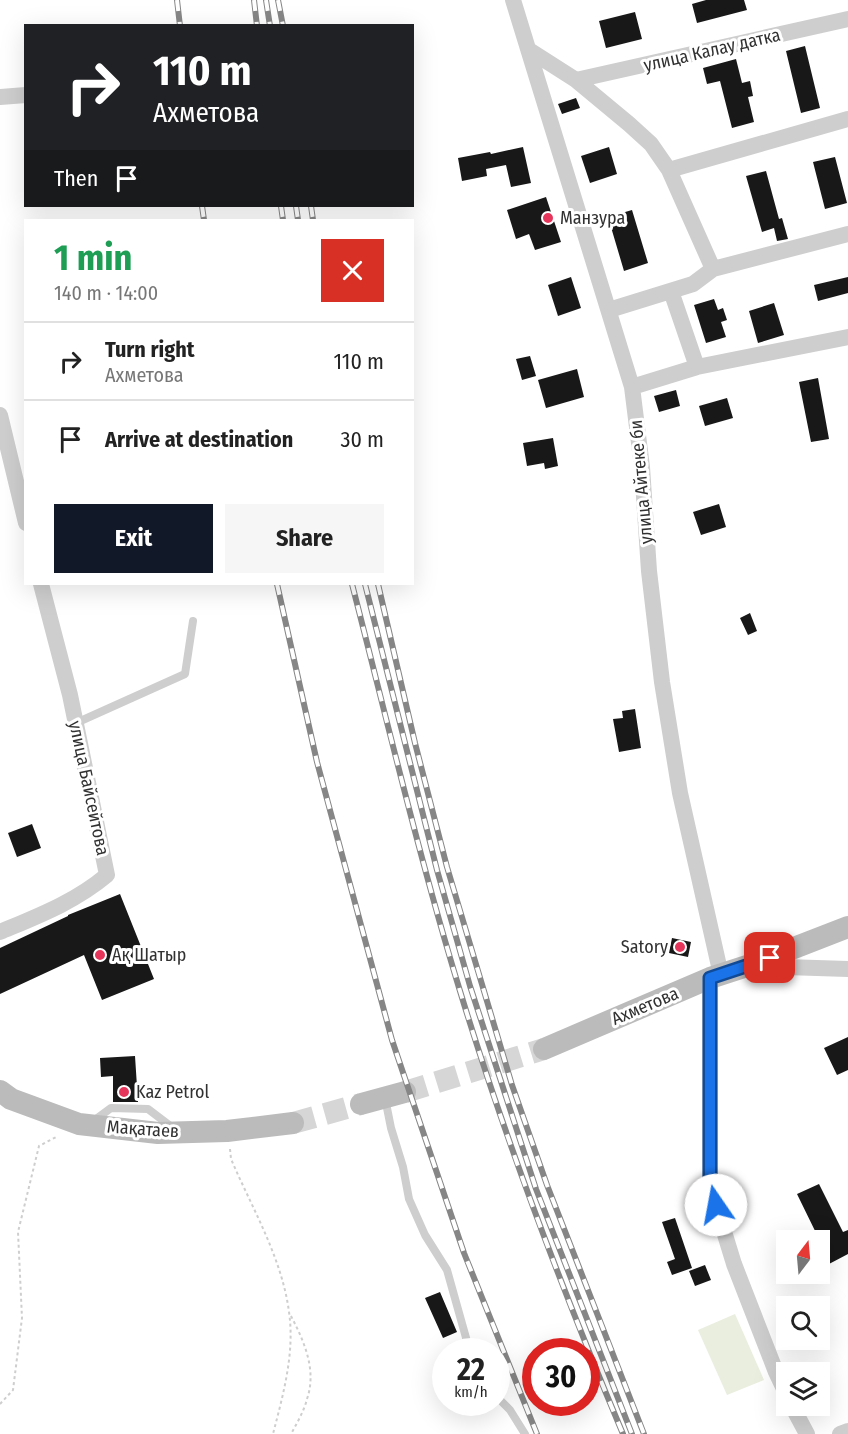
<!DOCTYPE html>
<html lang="en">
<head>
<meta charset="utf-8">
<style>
	:root { --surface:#fff; --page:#f6f6f6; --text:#222; --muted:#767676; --line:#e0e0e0; --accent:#111827 }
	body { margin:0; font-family:"Fira Sans Condensed",sans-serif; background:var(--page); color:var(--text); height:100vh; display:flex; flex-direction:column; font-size:22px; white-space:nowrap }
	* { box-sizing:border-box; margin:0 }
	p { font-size:20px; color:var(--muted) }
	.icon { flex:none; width:33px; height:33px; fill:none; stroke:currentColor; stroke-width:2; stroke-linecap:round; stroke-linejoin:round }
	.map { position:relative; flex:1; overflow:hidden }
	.panel { position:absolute; left:24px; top:219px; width:390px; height:366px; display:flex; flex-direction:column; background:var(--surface); border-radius:0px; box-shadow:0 6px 24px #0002 }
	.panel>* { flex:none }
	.guide { position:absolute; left:24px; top:24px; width:390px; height:183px; border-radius:0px; box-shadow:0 6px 24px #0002; background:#202124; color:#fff; overflow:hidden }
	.needle { width:39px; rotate:16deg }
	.controls { position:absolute; left:776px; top:1230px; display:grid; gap:12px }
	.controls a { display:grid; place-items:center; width:54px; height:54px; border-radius:0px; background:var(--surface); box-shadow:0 6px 24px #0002; font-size:30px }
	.speed { position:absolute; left:432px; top:1338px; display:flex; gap:12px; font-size:30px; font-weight:700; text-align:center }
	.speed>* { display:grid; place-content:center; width:78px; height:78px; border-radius:50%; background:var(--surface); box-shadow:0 6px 24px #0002; line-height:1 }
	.speed small { font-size:15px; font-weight:400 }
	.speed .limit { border:9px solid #d22; background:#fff; color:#111 }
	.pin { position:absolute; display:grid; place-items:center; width:51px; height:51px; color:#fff; margin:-26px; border-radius:12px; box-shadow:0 3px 9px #0006 }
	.me { position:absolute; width:66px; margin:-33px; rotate:348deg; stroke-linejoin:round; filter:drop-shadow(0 0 4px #0008) }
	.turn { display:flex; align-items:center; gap:21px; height:126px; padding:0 30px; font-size:27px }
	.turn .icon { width:78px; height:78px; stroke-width:2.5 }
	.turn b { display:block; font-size:42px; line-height:51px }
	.then { display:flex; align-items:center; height:57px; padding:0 30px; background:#0003; gap:12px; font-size:22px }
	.round { display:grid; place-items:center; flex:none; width:63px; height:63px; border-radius:0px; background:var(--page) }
	.head { display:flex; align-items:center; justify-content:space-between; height:102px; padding:0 30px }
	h1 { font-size:36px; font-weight:700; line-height:45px; color:#1e9e55 }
	.primary-button { display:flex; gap:12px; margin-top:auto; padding:12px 30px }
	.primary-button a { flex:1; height:69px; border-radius:0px; background:var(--accent); color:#fff; font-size:24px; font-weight:700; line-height:69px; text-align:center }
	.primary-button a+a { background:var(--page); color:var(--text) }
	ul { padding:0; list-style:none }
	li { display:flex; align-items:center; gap:18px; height:78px; padding:0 30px; border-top:2px solid var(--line) }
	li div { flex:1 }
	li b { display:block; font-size:22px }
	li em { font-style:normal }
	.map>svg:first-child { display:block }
</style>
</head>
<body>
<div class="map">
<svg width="848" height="1434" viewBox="0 0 848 1434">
	<rect width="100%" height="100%" fill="#fff"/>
	<path fill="#e9eedf" d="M735,1314L764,1380L727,1395L698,1330Z"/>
	<path fill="#181818" d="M706,0H744L747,10L697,23L692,4Z
		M635,12L642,39L606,48L599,21Z
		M805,46L820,108L801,113L786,51Z
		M736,59L742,83L750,81L753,96L748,97L754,122L732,128L720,81L707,84L703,68Z
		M576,98L580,108L562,114L558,104Z
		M523,147L531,183L511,187L506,165L486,169L487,176L462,181L458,158L490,152L491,154Z
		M609,147L617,174L590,183L581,156Z
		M835,157L847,203L825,209L813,162Z
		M766,171L779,219L782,218L788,239L777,241L774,228L762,232L746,176Z
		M546,197L561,242L535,250L529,234L516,239L507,210Z
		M632,210L648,263L624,271L608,217Z
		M571,277L581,308L558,316L548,285Z
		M848,277V293L818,301L814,285Z
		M714,299L718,310L723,308L727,320L721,322L726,337L706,343L694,305Z
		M774,303L784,335L758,343L749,311Z
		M530,356L536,376L522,380L516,359Z
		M577,369L584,397L546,408L538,380Z
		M818,378L829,439L811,442L799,382Z
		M676,390L680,406L659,412L654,396Z
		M727,398L733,418L705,426L699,406Z
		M553,438L558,466L545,469L544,463L527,466L523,443Z
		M719,504L726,527L701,535L693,512Z
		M750,613L757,631L748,635L740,618Z
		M635,709L641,748L619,752L613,719L623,718L622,711Z
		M32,824L41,848L17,857L8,833Z
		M120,894L154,979L102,1000L84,955L0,994V948L68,916V915Z
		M672,938L691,942L688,957L669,953Z
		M848,1037V1070L837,1075L824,1048Z
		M135,1056L138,1102H113V1076L101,1077L100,1058Z
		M819,1184L843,1232L848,1230V1254L829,1264L819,1245V1239L797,1194Z
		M675,1218L692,1268L672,1275L667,1262L675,1259L662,1222Z
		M705,1265L711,1280L695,1286L689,1271Z
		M440,1292L457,1332L443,1338L425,1298Z"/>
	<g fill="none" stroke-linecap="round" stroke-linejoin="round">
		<path stroke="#d6d6d6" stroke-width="22" stroke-dasharray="22 11" stroke-linecap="butt" d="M405,1092L544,1049
			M293,1123L361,1104"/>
		<path stroke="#cecece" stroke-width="2" stroke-dasharray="3 3" stroke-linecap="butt" d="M230,1149L231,1159C252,1208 282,1258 289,1312C295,1353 283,1395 273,1434
			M291,1316C304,1341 317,1370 307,1399C304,1411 297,1423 291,1434
			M0,1404L13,1390L22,1318L18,1232L39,1146L58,1136"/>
		<path stroke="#cecece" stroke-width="8" d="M76,723L185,674L193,621
			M385,1098L391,1128L403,1167L409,1199L425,1235L447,1270L470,1352
			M92,1122L111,1108L148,1109L173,1128
			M496,1396L510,1410L525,1434"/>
		<path stroke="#cecece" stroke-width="16" d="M513,0L632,387L642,467L649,571L662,682L680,793L721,975
			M529,50L576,80L629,124L651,144L669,170L713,269
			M576,80L848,19
			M0,97L26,95
			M669,170L848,119
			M671,291L697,367
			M609,310L693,284L713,269L848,234
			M632,387L697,367L848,337
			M0,415L26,523
			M0,932C38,916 75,902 107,875L70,695L41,584
			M754,966L848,969
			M710,978V1186L734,1264L776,1372L786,1393
			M792,1406L807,1434
			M840,1434L848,1431"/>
		<path stroke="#bbb" stroke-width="22" d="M544,1049L710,978L750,965L848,927
			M0,1091L11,1099L79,1124L158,1133L227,1131L293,1123
			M361,1104L405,1092"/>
		<g stroke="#868686" stroke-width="6">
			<path id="rail" d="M177,0L180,26
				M254,0L257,26
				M266,0L270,26
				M278,0L283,26
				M202,206L204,220
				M281,206L283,220
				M296,206L298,220
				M311,206L313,220
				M277,584L317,762L392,1040L464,1253L537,1434
				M352,584C387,720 419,857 460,991C506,1142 562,1289 623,1434
				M365,584L437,870L470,986L536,1189L632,1434
				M378,584L415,743L447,867L512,1085L547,1185L644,1434"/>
		</g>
		<use href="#rail" stroke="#fff" stroke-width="4" stroke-dasharray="11" stroke-linecap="butt"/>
	</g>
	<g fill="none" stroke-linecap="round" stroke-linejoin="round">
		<g stroke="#114b97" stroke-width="15">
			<path id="route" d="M716,1205L710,1186V978L770,958"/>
		</g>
		<use href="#route" stroke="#1a73e8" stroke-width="10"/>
	</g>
	<g fill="#e6355a" stroke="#fff" stroke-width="2">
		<circle cx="548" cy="218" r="6"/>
		<circle cx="680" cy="947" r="6"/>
		<circle cx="100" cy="955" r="6"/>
		<circle cx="124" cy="1092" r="6"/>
	</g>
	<g text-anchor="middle" stroke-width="6" stroke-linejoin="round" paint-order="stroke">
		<g font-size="18" fill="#313131" stroke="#fff">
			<text transform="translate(712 50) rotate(-13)" y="6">улица Калау датка</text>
			<text transform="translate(641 482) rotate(-95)" y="6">улица Айтеке би</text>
			<text transform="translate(89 788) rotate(78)" y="6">улица Байсейтова</text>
			<text transform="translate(645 1006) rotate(-23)" y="6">Ахметова</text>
			<text transform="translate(143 1129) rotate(4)" y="6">Мақатаев</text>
		</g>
		<g font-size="18" fill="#313131" stroke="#fff" text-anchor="start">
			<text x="560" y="224">Манзура</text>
			<text x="668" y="953" text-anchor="end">Satory</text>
			<text x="112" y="961">Ақ Шатыр</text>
			<text x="136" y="1098">Kaz Petrol</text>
		</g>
	</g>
</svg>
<div class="controls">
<a><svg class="needle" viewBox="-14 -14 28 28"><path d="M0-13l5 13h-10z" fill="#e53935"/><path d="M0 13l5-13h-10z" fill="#767676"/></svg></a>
<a><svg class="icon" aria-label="search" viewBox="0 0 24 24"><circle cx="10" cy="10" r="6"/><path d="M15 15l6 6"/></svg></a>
<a><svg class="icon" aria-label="layers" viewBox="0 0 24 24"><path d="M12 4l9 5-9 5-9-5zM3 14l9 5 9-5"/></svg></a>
</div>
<div class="speed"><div>22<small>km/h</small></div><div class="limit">30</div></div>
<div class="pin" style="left:770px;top:958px;background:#d93025"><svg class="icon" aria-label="arrive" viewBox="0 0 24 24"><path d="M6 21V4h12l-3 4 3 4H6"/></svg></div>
<svg class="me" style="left:716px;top:1205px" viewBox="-20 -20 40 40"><circle r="19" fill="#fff"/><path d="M0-13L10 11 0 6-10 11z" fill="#1a73e8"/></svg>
<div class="guide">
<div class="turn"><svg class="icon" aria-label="right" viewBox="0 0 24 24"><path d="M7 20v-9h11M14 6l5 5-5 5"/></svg><div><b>110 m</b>Ахметова</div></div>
<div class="then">Then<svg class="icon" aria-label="arrive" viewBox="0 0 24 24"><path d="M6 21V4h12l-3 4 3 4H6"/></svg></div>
</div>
<section class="panel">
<div class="head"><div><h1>1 min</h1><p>140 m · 14:00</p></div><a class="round" style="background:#d93025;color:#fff"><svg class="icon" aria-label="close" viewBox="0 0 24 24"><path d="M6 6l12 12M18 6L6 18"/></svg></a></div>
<ul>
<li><svg class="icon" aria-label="right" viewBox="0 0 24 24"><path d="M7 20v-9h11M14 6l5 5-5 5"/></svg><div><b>Turn right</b><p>Ахметова</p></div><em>110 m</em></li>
<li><svg class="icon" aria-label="arrive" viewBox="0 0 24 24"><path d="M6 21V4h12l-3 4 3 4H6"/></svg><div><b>Arrive at destination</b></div><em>30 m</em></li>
</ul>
<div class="primary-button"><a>Exit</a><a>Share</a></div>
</section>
</div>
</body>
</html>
